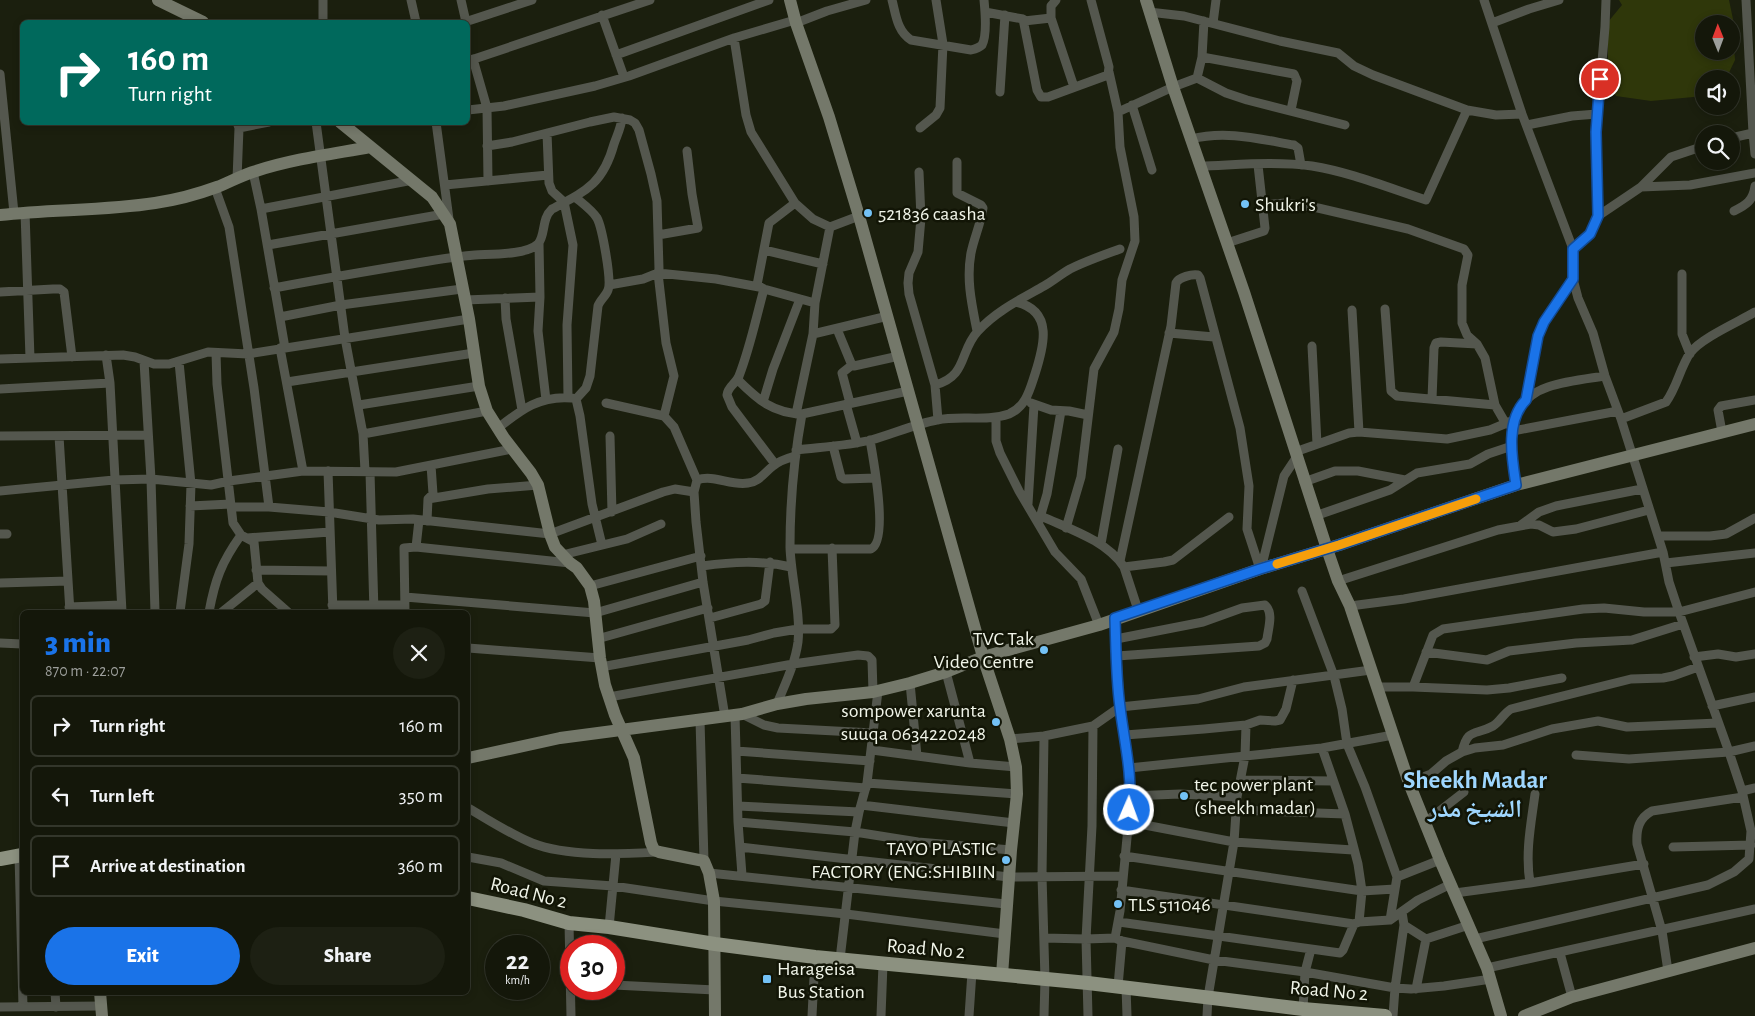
<!DOCTYPE html>
<html lang="en">
<head>
<meta charset="utf-8">
<style>
	:root { --surface:#14170a; --page:#1d2013; --text:#f1f3f6; --muted:#9d9f9c; --line:#33362b; --accent:#1a73e8 }
	body { margin:0; font-family:"Alegreya Sans","Noto Naskh Arabic",sans-serif; background:var(--page); color:var(--text); height:100vh; display:flex; flex-direction:column; font-size:19px; white-space:nowrap }
	* { box-sizing:border-box; margin:0 }
	p { font-size:16px; color:var(--muted) }
	.icon { flex:none; width:28px; height:28px; fill:none; stroke:currentColor; stroke-width:2; stroke-linecap:round; stroke-linejoin:round }
	.map { position:relative; flex:1; overflow:hidden }
	.details { position:absolute; left:20px; top:610px; width:450px; height:385px; display:flex; flex-direction:column; background:var(--surface); border-radius:8px; box-shadow:0 2px 8px #0003,0 0 0 1px var(--line) }
	.details>* { flex:none }
	.top-card { position:absolute; left:20px; top:20px; width:450px; height:105px; border-radius:8px; box-shadow:0 2px 8px #0003,0 0 0 1px var(--line); background:#00695c; color:#fff; overflow:hidden }
	.needle { width:32px; rotate:359deg }
	.fabs { position:absolute; left:1695px; top:15px; display:grid; gap:10px }
	.fabs a { display:grid; place-items:center; width:45px; height:45px; border-radius:50%; background:var(--surface); box-shadow:0 2px 8px #0003,0 0 0 1px var(--line); font-size:25px }
	.speed { position:absolute; left:485px; top:935px; display:flex; gap:10px; font-size:25px; font-weight:700; text-align:center }
	.speed>* { display:grid; place-content:center; width:65px; height:65px; border-radius:50%; background:var(--surface); box-shadow:0 2px 8px #0003,0 0 0 1px var(--line); line-height:1 }
	.speed small { font-size:12px; font-weight:400 }
	.speed .limit { border:8px solid #d22; background:#fff; color:#111 }
	.pin { position:absolute; display:grid; place-items:center; width:42px; height:42px; color:#fff; margin:-21px; border:2px solid #fff; border-radius:50%; box-shadow:0 1px 5px #0007 }
	.me { position:absolute; width:55px; margin:-28px; rotate:2deg; stroke-linejoin:round; filter:drop-shadow(0 0 4px #0008) }
	.turn { display:flex; align-items:center; gap:18px; height:105px; padding:0 25px; font-size:22px }
	.turn .icon { width:65px; height:65px; stroke-width:2.5 }
	.turn b { display:block; font-size:35px; line-height:42px }
	.round { display:grid; place-items:center; flex:none; width:52px; height:52px; border-radius:26px; background:var(--page) }
	.head { display:flex; align-items:center; justify-content:space-between; height:85px; padding:0 25px }
	h1 { font-size:30px; font-weight:800; line-height:38px; color:var(--accent) }
	.action { display:flex; gap:10px; margin-top:auto; padding:10px 25px }
	.action a { flex:1; height:58px; border-radius:30px; background:var(--accent); color:#fff; font-size:20px; font-weight:800; line-height:58px; text-align:center }
	.action a+a { background:var(--page); color:var(--text) }
	ul { padding:0; list-style:none }
	li { display:flex; align-items:center; gap:15px; height:62px; margin:0 10px 8px; padding:0 15px; border:2px solid var(--line); border-radius:8px }
	li div { flex:1 }
	li b { display:block; font-size:19px }
	li em { font-style:normal }
	.map>svg:first-child { display:block }
</style>
</head>
<body>
<div class="map">
<svg width="1755" height="1016" viewBox="0 0 1755 1016">
	<rect width="100%" height="100%" fill="#1b1f0e"/>
	<path fill="#2f370a" d="M1619,0H1729L1734,24H1704V51H1713V55L1719,57L1728,51H1731V48L1734,47L1735,60L1726,79H1704V96L1651,101L1616,96L1608,84V22L1622,5Z"/>
	<g fill="none" stroke-linecap="round" stroke-linejoin="round">
		<path stroke="#54574e" stroke-width="9" d="M323,0V22
			M411,0L416,22
			M461,0L466,22
			M892,0C896,15 897,31 911,40L971,50C975,49 979,48 982,45C987,36 985,10 984,0
			M1056,0L1051,6V18L1074,87
			M985,12L1023,19L1037,90L1041,97H1048L1108,75L1109,67L1091,0
			M1149,12L1184,16L1280,41L1338,53L1354,66L1373,75L1467,110L1496,115L1522,114
			M602,15L624,77
			M1024,21L1051,18
			M465,22L532,0
			M796,23L827,11L866,0
			M1213,23L1216,0
			M1492,23L1529,9L1559,0
			M734,38L746,115L751,132L795,203L813,219L830,227
			M616,55L769,0
			M1202,57L1294,74L1297,81L1291,110
			M473,59L487,108L488,181
			M468,61L650,0
			M0,74L14,213
			M1197,78L1226,93L1247,100L1345,125
			M1000,92L1005,15
			M1132,105L1152,170
			M468,110L504,106L595,86L629,76L734,38L795,20
			M1118,112L1173,87L1197,78L1202,57L1204,21
			M237,122L239,128L237,179
			M316,122L345,338L363,434L365,471
			M436,122L449,219
			M1527,125L1572,116L1597,114
			M239,128L269,122
			M920,128L936,115L940,108L943,44L936,0
			M547,133L549,183L552,191L564,202L573,245L567,325L568,398
			M1755,133H1753L1755,154
			M1731,138L1753,133L1746,0
			M1191,139C1226,130 1259,139 1294,145L1298,148L1301,165
			M487,146L512,142L590,122L614,117L630,120L635,123L639,130L651,174L657,201L659,269L658,273L643,279L609,285
			M957,162V193L981,205L983,208C981,223 974,238 971,253C966,280 972,305 977,331
			M1200,166C1236,165 1275,161 1312,166C1350,172 1389,188 1426,200L1467,110
			M253,172L261,209L285,348
			M919,172L921,218L918,252L909,273L908,283L909,294L935,385L938,420
			M445,185L548,175
			M1641,187L1690,185L1755,173
			M215,188L229,227L254,388L269,507
			M575,197C582,203 592,210 597,218C602,227 612,281 608,290C606,296 600,300 598,306L590,376L586,388L576,399
			M795,203L769,223L757,285L764,289L815,303
			M1262,205L1286,203L1318,208L1408,229L1464,249L1468,255L1462,285V323L1467,335L1477,344L1485,358L1495,405L1506,424
			M261,209L413,180
			M1734,211C1746,205 1753,201 1755,186
			M25,212L30,358
			M1598,216L1641,187L1671,157L1704,146
			M658,235L698,228L692,194L687,151
			M539,243L540,297L538,331L546,400
			M1227,243L1264,231L1265,228L1258,165
			M268,245L444,214
			M1573,249L1590,234L1598,216L1596,132L1605,27L1606,0
			M764,250L823,264
			M1682,274V334L1690,354
			M274,288C316,280 357,273 399,266C424,262 449,257 475,255C490,254 527,255 538,244C546,235 541,219 552,209C586,191 603,184 614,144C617,135 621,128 622,118
			M764,289C756,318 750,348 739,376C736,384 728,386 727,395L732,407L775,464
			M0,292L53,289H60L64,292L72,357
			M505,298L506,319L522,410
			M465,300L540,297
			M1385,309L1391,391L1397,396L1495,405
			M1352,310L1359,432
			M280,317L341,305L462,289
			M837,329L851,363L854,366L899,356
			M1169,333L1214,337
			M813,334L888,316
			M1312,346L1317,444
			M280,348L303,471
			M216,353L217,384L233,523L241,535L254,542L258,583L262,589L288,612
			M106,355L110,383L122,612
			M0,359L123,355L135,357L154,364H169L208,352L248,354L469,319
			M144,361L151,479L155,612
			M179,362L191,484L189,544L180,612
			M738,380C758,400 773,413 802,414L908,391
			M287,382L474,353
			M935,385C968,376 959,351 978,331C996,311 1021,299 1044,286C1053,281 1061,274 1070,269C1086,261 1103,255 1120,249
			M0,389L110,383
			M576,399L580,416L592,504L602,545
			M1432,399L1434,348L1436,343L1441,342L1477,344
			M1526,400L1538,336L1544,322L1573,279
			M763,402L773,369L800,299
			M606,403L664,416L674,427L697,480L694,492L696,522L703,582L725,717
			M850,403L842,373L852,365
			M1031,403L1051,410L1069,411L1088,415
			M846,404L857,443
			M359,405L479,386
			M796,414L813,334L815,303L830,227L859,216
			M664,416L674,376L666,343L658,273L716,279L759,287
			M996,417V441L1000,453L1019,491L1055,552L1081,579L1099,625
			M1621,419L1666,402C1677,387 1680,368 1690,353C1701,338 1738,322 1755,312
			M498,428C521,410 540,395 572,398
			M1513,431L1618,411
			M1722,432L1718,410L1721,406L1755,400
			M363,434L487,411
			M0,436L148,435
			M59,436L70,612
			M610,436L612,512
			M833,446L841,477L844,479L876,478
			M796,450C821,447 847,446 871,440C893,434 915,424 937,420C960,415 986,422 1009,414C1026,407 1030,389 1035,374C1044,346 1054,311 1016,302
			M1295,452L1349,433L1359,432L1447,439L1490,430L1514,420
			M328,471L333,612
			M370,472L374,612
			M697,480C714,474 730,486 748,483C759,482 765,472 773,466C779,461 788,458 795,456
			M1304,482L1335,471H1358L1405,480
			M1516,485C1511,447 1503,402 1548,387C1566,381 1586,379 1605,376
			M0,491L114,480L151,479L211,485L229,481L303,471L396,472L512,449
			M428,499L488,489L538,485
			M1028,504L1034,405
			M190,506L231,504
			M232,507H269L329,512L379,520L413,519L550,534L663,492L675,489L694,492
			M1041,516C1069,529 1106,540 1124,567L1138,610
			M1315,516L1390,490L1417,473L1470,464L1488,454L1512,446
			M427,521L428,499L433,494L431,465
			M1039,521L1047,494L1061,411
			M1521,525L1539,512L1556,506L1642,489
			M1066,528L1081,477L1094,369L1114,332L1119,309L1122,280L1135,241L1134,217L1120,147L1118,112L1109,72
			M0,534H7
			M1658,536H1710L1726,534L1755,518
			M247,538L330,532
			M1101,544L1118,449
			M416,547L419,520
			M790,549H871C889,541 873,458 870,440
			M562,555L627,539L661,524
			M1120,561L1171,326L1176,283C1179,277 1192,274 1198,275L1200,278L1240,428L1249,486L1247,529L1260,569
			M1666,563L1755,553
			M702,566C732,562 761,560 791,567
			M1124,567L1164,562L1173,560L1229,517
			M1261,569L1284,476L1296,458
			M256,570L331,571
			M1338,581L1498,530L1531,524L1539,525L1553,532L1576,529L1649,510
			M0,583L68,581
			M590,586L701,556
			M1302,591L1334,676L1342,709L1347,744L1365,787L1397,877L1390,920
			M405,597L595,613L703,582
			M332,605H405
			M1350,606L1404,599L1663,552
			M69,607L121,605
			M209,612C215,580 221,563 241,535
			M222,612L258,583
			M405,612L404,548L416,547L570,563
			M710,618L761,604L765,601L770,562
			M597,639L708,608
			M1116,639L1203,622L1242,608L1265,605C1274,613 1268,629 1267,639L1265,643L1259,646L1117,656
			M0,643L22,644
			M468,648L600,658
			M1426,652L1487,660L1509,651L1576,643L1632,640L1683,624
			M1694,657L1718,654L1736,657L1755,654
			M601,667L748,640L774,633L798,629H831L835,625L832,548
			M946,672L970,763
			M910,683L917,756
			M1377,687H1413L1433,635L1443,629L1583,609L1604,608L1644,612H1679L1755,592
			M1413,687L1487,690L1509,688L1562,678
			M609,697L793,664L858,655L868,656L872,660L873,692
			M777,704C785,684 795,664 798,642C801,613 791,577 790,547C790,502 794,458 802,414
			M1712,706L1755,697
			M742,714L764,725L778,728L873,733
			M735,715L738,822L742,875
			M700,720L704,861
			M1125,735L1204,729L1246,725L1260,720L1275,721L1280,720L1286,709L1293,680
			M1044,736L1042,876L1045,979L1044,1016
			M1010,739L1044,736L1093,726L1120,707L1198,699L1244,687L1371,670
			M1322,748L1345,814L1358,864L1362,891L1359,922
			M872,750L970,763L1016,767
			M736,751L870,761
			M1462,752C1468,727 1475,736 1493,726C1500,722 1503,714 1511,709L1631,679L1663,678L1673,676L1698,667
			M1576,755L1629,759L1729,752L1755,746
			M1129,768L1322,748L1393,735
			M737,778L866,788
			M1241,780L1333,781
			M867,783L1017,794
			M1409,783L1431,774L1446,761L1462,752L1475,748L1503,745L1552,729L1598,721L1627,727L1718,723
			M1742,791L1755,788
			M1131,796L1180,794L1237,797
			M861,805L1014,823
			M738,806L859,812
			M468,808C489,820 510,834 532,843C568,857 620,854 659,852
			M1237,810L1345,814
			M738,822L855,832L918,842L1011,850
			M1129,822L1234,842L1353,850
			M1424,823L1464,792
			M740,847L1009,877L1122,876
			M1673,847L1751,845
			M19,855L23,1007
			M1124,856L1362,891L1395,889
			M468,857L501,863L544,881L613,886L714,901L846,914L1005,934
			M709,873L1006,904
			M1397,877L1440,860
			M1530,883L1644,864
			M1121,890L1354,924L1359,922L1390,920L1418,900L1451,884
			M1455,893L1530,883C1525,853 1531,824 1535,794
			M1119,922L1340,953L1343,950L1354,924
			M569,923L571,1016
			M1404,925L1426,939
			M609,927L616,854
			M1044,938L1086,939L1115,938L1122,941L1214,960L1305,972L1395,988L1411,989L1444,986L1491,979
			M1115,938L1120,911L1131,796L1129,768L1120,707L1115,619
			M1426,939L1469,925
			M1475,939L1708,885L1734,872L1749,859L1751,831L1742,791L1729,752L1679,612L1669,582L1663,552L1621,419L1605,376L1593,333L1578,298L1573,279V249L1522,114L1484,0
			M1560,953L1572,997
			M840,959L855,832L859,812L867,783L878,691
			M1487,968L1755,909
			M1668,971L1662,931L1637,844C1636,829 1639,818 1652,811L1743,797
			M614,985L715,990
			M1118,986L1122,941
			M1126,987L1127,1016
			M1416,989L1426,939
			M55,992L56,1007
			M0,1007L101,1006
			M1303,1009L1305,972L1311,949
			M812,1016L815,957
			M881,1016L883,964
			M969,1016L972,972
			M1088,1016L1086,939L1092,826L1093,726
			M1207,1016L1208,997L1234,842L1237,797L1245,756L1246,725
			M1393,1016L1395,988L1404,925L1402,912"/>
		<path stroke="#74786a" stroke-width="12" d="M158,0L203,22
			M790,0L796,23L829,117L859,216L983,657L1010,739L1016,767L1017,794L1011,850L1002,975
			M1146,0L1173,87L1244,292L1327,549L1338,581L1350,606L1409,783L1440,860L1487,968L1501,1016
			M340,122L432,197L450,224L469,319L479,386L487,411L504,438L531,473L538,485L550,534L555,547L570,563L577,568L590,586L594,601L600,658L605,685L615,715L634,758L651,843L654,850L659,852L704,861L709,873L714,901L715,1016
			M0,215C51,209 104,211 155,203C175,200 198,194 217,187C230,182 242,175 256,171C293,159 332,154 370,147
			M468,758L560,738L742,714L777,704L806,699L873,692L910,683L946,672L983,657L1099,625L1260,569L1339,545L1516,485L1755,424
			M100,992L102,1016
			M1524,1016L1572,997L1755,948"/>
		<path stroke="#8c9180" stroke-width="14" d="M0,859L22,855
			M468,898L524,910L569,923L609,927L715,944L815,957L1088,983L1303,1009L1385,1016"/>
	</g>
	<g fill="none" stroke-linecap="round" stroke-linejoin="round">
		<g stroke="#114b97" stroke-width="12">
			<path id="route" d="M1129,810C1133,775 1124,741 1120,707C1116,678 1116,648 1115,618L1260,569L1339,545L1516,485C1512,459 1505,421 1526,400L1538,336L1544,322L1573,279V249L1590,234L1598,216L1596,132L1600,79"/>
		</g>
		<use href="#route" stroke="#1a73e8" stroke-width="9"/>
		<path stroke="#f59e0b" stroke-width="9" d="M1277,564L1339,545L1476,499"/>
	</g>
	<g fill="#73c1f5" stroke="#121506" stroke-width="2">
		<circle cx="1245" cy="204" r="5"/>
		<circle cx="868" cy="213" r="5"/>
		<circle cx="1044" cy="650" r="5"/>
		<circle cx="996" cy="722" r="5"/>
		<circle cx="1184" cy="796" r="5"/>
		<circle cx="1006" cy="860" r="5"/>
		<circle cx="1118" cy="904" r="5"/>
		<rect x="762" y="974" width="10" height="10" rx="2.5"/>
	</g>
	<g text-anchor="middle" stroke-width="5" stroke-linejoin="round" paint-order="stroke">
		<g font-size="20" fill="#f1f5e9" stroke="#121506" text-anchor="start">
			<text x="1255" y="211">Shukri's</text>
			<text x="878" y="220">521836 caasha</text>
			<text x="1034" y="645" text-anchor="end">TVC Tak<tspan x="1034" dy="23">Video Centre</tspan></text>
			<text x="986" y="717" text-anchor="end">sompower xarunta<tspan x="986" dy="23">suuqa 0634220248</tspan></text>
			<text x="1194" y="791">tec power plant<tspan x="1194" dy="23">(sheekh madar)</tspan></text>
			<text x="996" y="855" text-anchor="end">TAYO PLASTIC<tspan x="996" dy="23">FACTORY (ENG:SHIBIIN</tspan></text>
			<text x="1128" y="911">TLS 511046</text>
			<text x="777" y="975">Harageisa<tspan x="777" dy="23">Bus Station</tspan></text>
		</g>
		<g font-size="20" fill="#f1f5e9" stroke="#121506">
			<text transform="translate(529 892) rotate(14)" y="7">Road No 2</text>
			<text transform="translate(926 948) rotate(5)" y="7">Road No 2</text>
			<text transform="translate(1329 990) rotate(5)" y="7">Road No 2</text>
		</g>
		<g font-size="25" font-weight="bold" fill="#9ed6fe" stroke="#121506">
			<text x="1475" y="788">Sheekh Madar<tspan x="1475" dy="29">الشيخ مدر</tspan></text>
		</g>
	</g>
</svg>
<div class="fabs">
<a><svg class="needle" viewBox="-14 -14 28 28"><path d="M0-13l5 13h-10z" fill="#e53935"/><path d="M0 13l5-13h-10z" fill="#9d9f9c"/></svg></a>
<a><svg class="icon" aria-label="sound" viewBox="0 0 24 24"><path d="M4 9h4l5-4v14l-5-4H4zM17 9q2 3 0 6"/></svg></a>
<a><svg class="icon" aria-label="search" viewBox="0 0 24 24"><circle cx="10" cy="10" r="6"/><path d="M15 15l6 6"/></svg></a>
</div>
<div class="speed"><div>22<small>km/h</small></div><div class="limit">30</div></div>
<div class="pin" style="left:1600px;top:79px;background:#d93025"><svg class="icon" aria-label="arrive" viewBox="0 0 24 24"><path d="M6 21V4h12l-3 4 3 4H6"/></svg></div>
<svg class="me" style="left:1129px;top:810px" viewBox="-20 -20 40 40"><circle r="17" fill="#1a73e8" stroke="#fff" stroke-width="3"/><path d="M0-11L8 9 0 5-8 9z" fill="#fff"/></svg>
<div class="top-card">
<div class="turn"><svg class="icon" aria-label="right" viewBox="0 0 24 24"><path d="M7 20v-9h11M14 6l5 5-5 5"/></svg><div><b>160 m</b>Turn right</div></div>
</div>
<section class="details">
<div class="head"><div><h1>3 min</h1><p>870 m · 22:07</p></div><a class="round"><svg class="icon" aria-label="close" viewBox="0 0 24 24"><path d="M6 6l12 12M18 6L6 18"/></svg></a></div>
<ul>
<li><svg class="icon" aria-label="right" viewBox="0 0 24 24"><path d="M7 20v-9h11M14 6l5 5-5 5"/></svg><div><b>Turn right</b></div><em>160 m</em></li>
<li><svg class="icon" aria-label="left" viewBox="0 0 24 24"><path d="M17 20v-9H6M10 6l-5 5 5 5"/></svg><div><b>Turn left</b></div><em>350 m</em></li>
<li><svg class="icon" aria-label="arrive" viewBox="0 0 24 24"><path d="M6 21V4h12l-3 4 3 4H6"/></svg><div><b>Arrive at destination</b></div><em>360 m</em></li>
</ul>
<div class="action"><a>Exit</a><a>Share</a></div>
</section>
</div>
</body>
</html>
